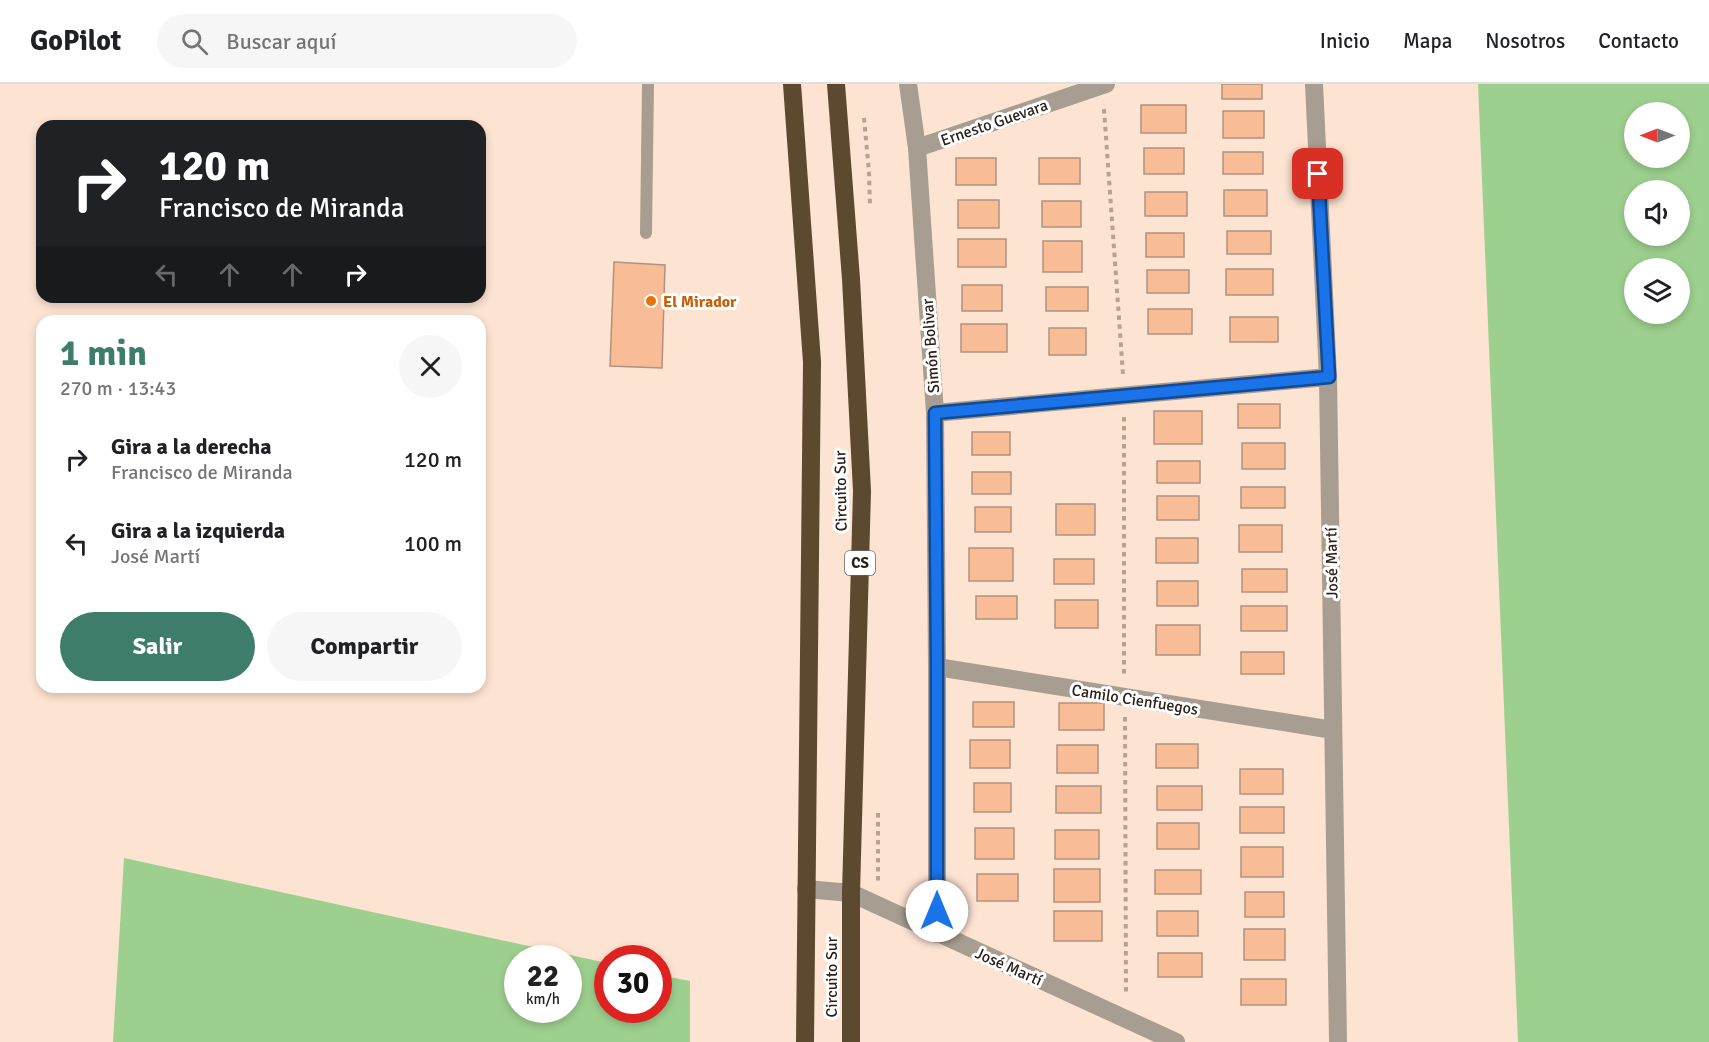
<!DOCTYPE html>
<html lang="es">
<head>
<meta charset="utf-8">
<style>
	:root { --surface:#fff; --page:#f6f6f6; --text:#202124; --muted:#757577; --line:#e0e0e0; --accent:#3e7d6b }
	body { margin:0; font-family:Signika,sans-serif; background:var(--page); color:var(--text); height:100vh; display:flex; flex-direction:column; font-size:22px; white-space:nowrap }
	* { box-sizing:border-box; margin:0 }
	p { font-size:20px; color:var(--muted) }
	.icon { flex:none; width:33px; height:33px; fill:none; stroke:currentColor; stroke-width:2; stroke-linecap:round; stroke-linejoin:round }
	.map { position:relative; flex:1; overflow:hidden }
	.sheet { position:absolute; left:36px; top:231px; width:450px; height:378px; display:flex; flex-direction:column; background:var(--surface); border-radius:18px; box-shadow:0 3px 9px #0003 }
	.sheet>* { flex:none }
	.banner { position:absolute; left:36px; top:36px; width:450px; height:183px; border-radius:18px; box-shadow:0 3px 9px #0003; background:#202124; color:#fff; overflow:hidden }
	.needle { width:39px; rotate:270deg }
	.controls { position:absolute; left:1624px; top:18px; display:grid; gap:12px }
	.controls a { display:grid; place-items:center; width:66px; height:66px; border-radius:50%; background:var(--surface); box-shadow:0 3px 9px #0003; font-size:30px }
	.speed { position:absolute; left:504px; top:861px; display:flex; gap:12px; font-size:30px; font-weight:700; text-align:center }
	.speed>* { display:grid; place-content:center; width:78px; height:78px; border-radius:50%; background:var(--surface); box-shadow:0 3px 9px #0003; line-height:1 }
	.speed small { font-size:15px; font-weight:400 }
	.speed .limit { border:9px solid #d22; background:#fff; color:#111 }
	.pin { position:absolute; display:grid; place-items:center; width:51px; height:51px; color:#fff; margin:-26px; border-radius:12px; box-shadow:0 3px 9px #0006 }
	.me { position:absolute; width:66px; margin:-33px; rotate:0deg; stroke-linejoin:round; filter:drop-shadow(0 0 4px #0008) }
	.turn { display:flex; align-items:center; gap:21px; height:126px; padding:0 24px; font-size:27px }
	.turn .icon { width:78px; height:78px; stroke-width:2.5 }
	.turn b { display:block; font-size:42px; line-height:51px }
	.lanes { display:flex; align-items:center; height:57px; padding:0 24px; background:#0003; justify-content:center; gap:30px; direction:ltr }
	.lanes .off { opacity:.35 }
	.round { display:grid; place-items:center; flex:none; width:63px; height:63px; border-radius:32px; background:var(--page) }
	.head { display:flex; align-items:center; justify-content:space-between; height:102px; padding:0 24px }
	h1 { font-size:36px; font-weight:700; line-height:45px; color:var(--accent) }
	.action { display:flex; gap:12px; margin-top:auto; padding:12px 24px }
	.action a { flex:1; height:69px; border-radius:36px; background:var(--accent); color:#fff; font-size:24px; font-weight:700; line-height:69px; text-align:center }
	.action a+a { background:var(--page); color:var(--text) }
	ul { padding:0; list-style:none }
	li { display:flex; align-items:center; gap:18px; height:84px; padding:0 24px }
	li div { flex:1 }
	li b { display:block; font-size:22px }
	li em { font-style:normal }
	header { display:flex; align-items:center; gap:36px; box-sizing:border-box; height:84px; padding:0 30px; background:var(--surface); border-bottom:2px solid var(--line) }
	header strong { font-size:28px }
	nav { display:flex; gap:33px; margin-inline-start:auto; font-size:21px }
	.search { width:420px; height:54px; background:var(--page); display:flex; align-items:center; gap:15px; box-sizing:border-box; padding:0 21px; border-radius:33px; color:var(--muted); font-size:22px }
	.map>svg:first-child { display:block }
</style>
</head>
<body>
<header>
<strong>GoPilot</strong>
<div class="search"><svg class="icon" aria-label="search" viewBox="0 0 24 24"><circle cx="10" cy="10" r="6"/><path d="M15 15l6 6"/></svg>Buscar aquí</div>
<nav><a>Inicio</a><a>Mapa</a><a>Nosotros</a><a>Contacto</a></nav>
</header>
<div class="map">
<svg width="1709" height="958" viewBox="0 0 1709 958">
	<rect width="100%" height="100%" fill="#fde3d2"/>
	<path fill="#9dd08e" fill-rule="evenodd" d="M1478,0H1709V958H1518ZM1635,28H1680V74H1635ZM1635,106H1680V152H1635ZM1635,184H1680V230H1635Z
		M124,774L607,879L608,926H658L659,891L690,897V958H113ZM518,874H568V926H518Z"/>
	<path fill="#f8bd96" stroke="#b0927f" stroke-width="1.5" d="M1222,0H1262V15H1222Z
		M1141,21H1186V49H1141Z
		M1223,27H1264V54H1223Z
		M1144,64H1184V90H1144Z
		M1223,68H1263V90H1223Z
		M956,74H996V101H956Z
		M1039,74H1080V100H1039Z
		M1224,106H1267V132H1224Z
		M1145,108H1187V132H1145Z
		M958,116H999V144H958Z
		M1042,117H1081V143H1042Z
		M1227,147H1271V170H1227Z
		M1146,149H1184V173H1146Z
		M958,155H1006V183H958Z
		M1043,157H1082V188H1043Z
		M614,178L665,181L662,284L610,282Z
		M1226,185H1273V211H1226Z
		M1147,186H1189V209H1147Z
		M962,201H1002V227H962Z
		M1046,203H1088V227H1046Z
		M1148,225H1192V250H1148Z
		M1230,233H1278V258H1230Z
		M961,240H1007V268H961Z
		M1049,244H1086V271H1049Z
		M1238,320H1280V344H1238Z
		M1154,327H1202V360H1154Z
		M972,348H1010V371H972Z
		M1242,359H1285V385H1242Z
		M1157,377H1200V399H1157Z
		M972,388H1011V410H972Z
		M1241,403H1285V424H1241Z
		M1157,412H1199V436H1157Z
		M1056,420H1095V451H1056Z
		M975,423H1011V448H975Z
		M1239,441H1282V468H1239Z
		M1156,454H1198V479H1156Z
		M969,464H1013V497H969Z
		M1054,475H1094V500H1054Z
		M1242,485H1287V508H1242Z
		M1157,497H1198V522H1157Z
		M976,512H1017V535H976Z
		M1055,516H1098V544H1055Z
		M1241,522H1287V547H1241Z
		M1156,541H1200V571H1156Z
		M1241,568H1284V590H1241Z
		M973,618H1014V643H973Z
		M1059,619H1104V646H1059Z
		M970,656H1010V684H970Z
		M1156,660H1198V684H1156Z
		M1057,661H1098V689H1057Z
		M1240,685H1283V710H1240Z
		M974,699H1011V728H974Z
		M1056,702H1101V729H1056Z
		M1157,702H1202V726H1157Z
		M1240,723H1284V749H1240Z
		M1157,739H1199V765H1157Z
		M975,744H1014V775H975Z
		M1055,746H1099V775H1055Z
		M1241,763H1283V793H1241Z
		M1054,785H1100V818H1054Z
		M1155,786H1201V810H1155Z
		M977,790H1018V817H977Z
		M1245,808H1284V833H1245Z
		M1054,827H1102V857H1054Z
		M1157,827H1198V852H1157Z
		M1244,845H1285V876H1244Z
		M1158,869H1202V893H1158Z
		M1241,895H1286V921H1241Z"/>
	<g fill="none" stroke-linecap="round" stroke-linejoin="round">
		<path stroke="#b6a193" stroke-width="4" stroke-dasharray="4.5 4.5" stroke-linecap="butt" d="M1104,25L1123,290
			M864,34L869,88L870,122
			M1124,333V590
			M1125,633L1126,911
			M878,729V797"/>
		<path stroke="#a79d91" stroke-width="12" d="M646,149L648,0"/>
		<path stroke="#a79d91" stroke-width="18" d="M908,0L917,64L935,329L937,583V850
			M1314,0L1328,293L1338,958
			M917,64L1106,0
			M935,329L1328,293
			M937,583L1333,646
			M806,805L851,809L1176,958"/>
		<path stroke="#5d4830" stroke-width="18" d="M792,0L812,278L805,958
			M836,0L851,195L862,407L851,809V958"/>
	</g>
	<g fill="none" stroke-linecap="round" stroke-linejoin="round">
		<g stroke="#114b97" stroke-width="15">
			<path id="route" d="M937,827V583L935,329L1329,293L1318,90"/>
		</g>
		<use href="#route" stroke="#1a73e8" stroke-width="10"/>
	</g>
	<circle fill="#e8710a" stroke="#fff" stroke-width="2" cx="651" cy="217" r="6"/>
	<g text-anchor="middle" stroke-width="6" stroke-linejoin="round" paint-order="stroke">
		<rect fill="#fff" stroke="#6b635e" stroke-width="1.5" x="845" y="467" width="30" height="24" rx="4.5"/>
		<g font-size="15" font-weight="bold" fill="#2c2019">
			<text x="860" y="484">CS</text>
		</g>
		<g font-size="16" fill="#2c2019" stroke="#fff">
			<text transform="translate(994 38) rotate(-19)" y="6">Ernesto Guevara</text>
			<text transform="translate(930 262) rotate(-94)" y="6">Simón Bolivar</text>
			<text transform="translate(840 407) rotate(-91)" y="6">Circuito Sur</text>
			<text transform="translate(1331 479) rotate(-91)" y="6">José Martí</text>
			<text transform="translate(1135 615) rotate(9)" y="6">Camilo Cienfuegos</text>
			<text transform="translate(1009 882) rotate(24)" y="6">José Martí</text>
			<text transform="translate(831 893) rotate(-90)" y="6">Circuito Sur</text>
		</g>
		<g font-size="16" font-weight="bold" fill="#c56008" stroke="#fff" text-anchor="start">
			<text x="663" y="223">El Mirador</text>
		</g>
	</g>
</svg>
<div class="controls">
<a><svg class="needle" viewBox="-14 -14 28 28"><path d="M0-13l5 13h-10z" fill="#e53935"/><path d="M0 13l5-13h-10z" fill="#757577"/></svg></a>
<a><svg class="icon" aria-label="sound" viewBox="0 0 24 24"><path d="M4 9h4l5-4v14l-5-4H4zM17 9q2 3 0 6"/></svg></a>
<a><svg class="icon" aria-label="layers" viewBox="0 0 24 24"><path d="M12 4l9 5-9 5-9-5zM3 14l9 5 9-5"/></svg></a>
</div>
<div class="speed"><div>22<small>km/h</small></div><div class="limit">30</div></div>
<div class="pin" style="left:1318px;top:90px;background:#d93025"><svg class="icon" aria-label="arrive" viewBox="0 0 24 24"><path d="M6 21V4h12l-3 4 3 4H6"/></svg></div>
<svg class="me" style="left:937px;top:827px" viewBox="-20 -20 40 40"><circle r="19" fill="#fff"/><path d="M0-13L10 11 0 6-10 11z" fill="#1a73e8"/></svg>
<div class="banner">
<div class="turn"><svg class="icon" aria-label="right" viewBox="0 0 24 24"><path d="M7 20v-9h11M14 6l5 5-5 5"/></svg><div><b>120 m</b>Francisco de Miranda</div></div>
<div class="lanes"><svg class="icon off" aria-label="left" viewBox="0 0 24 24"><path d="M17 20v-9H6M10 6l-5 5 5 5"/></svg><svg class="icon off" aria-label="ahead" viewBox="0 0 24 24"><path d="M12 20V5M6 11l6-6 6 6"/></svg><svg class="icon off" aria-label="ahead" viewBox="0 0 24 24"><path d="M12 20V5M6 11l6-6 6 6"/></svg><svg class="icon" aria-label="right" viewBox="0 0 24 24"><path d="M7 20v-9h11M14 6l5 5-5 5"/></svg></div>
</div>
<section class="sheet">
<div class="head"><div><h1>1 min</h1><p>270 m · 13:43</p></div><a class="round"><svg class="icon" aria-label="close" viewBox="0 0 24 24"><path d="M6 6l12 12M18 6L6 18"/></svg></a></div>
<ul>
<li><svg class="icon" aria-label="right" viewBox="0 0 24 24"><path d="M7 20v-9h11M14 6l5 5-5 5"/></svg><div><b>Gira a la derecha</b><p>Francisco de Miranda</p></div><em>120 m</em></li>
<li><svg class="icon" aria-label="left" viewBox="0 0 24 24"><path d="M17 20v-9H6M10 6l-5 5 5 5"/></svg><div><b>Gira a la izquierda</b><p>José Martí</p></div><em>100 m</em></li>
</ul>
<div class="action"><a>Salir</a><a>Compartir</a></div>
</section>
</div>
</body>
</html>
